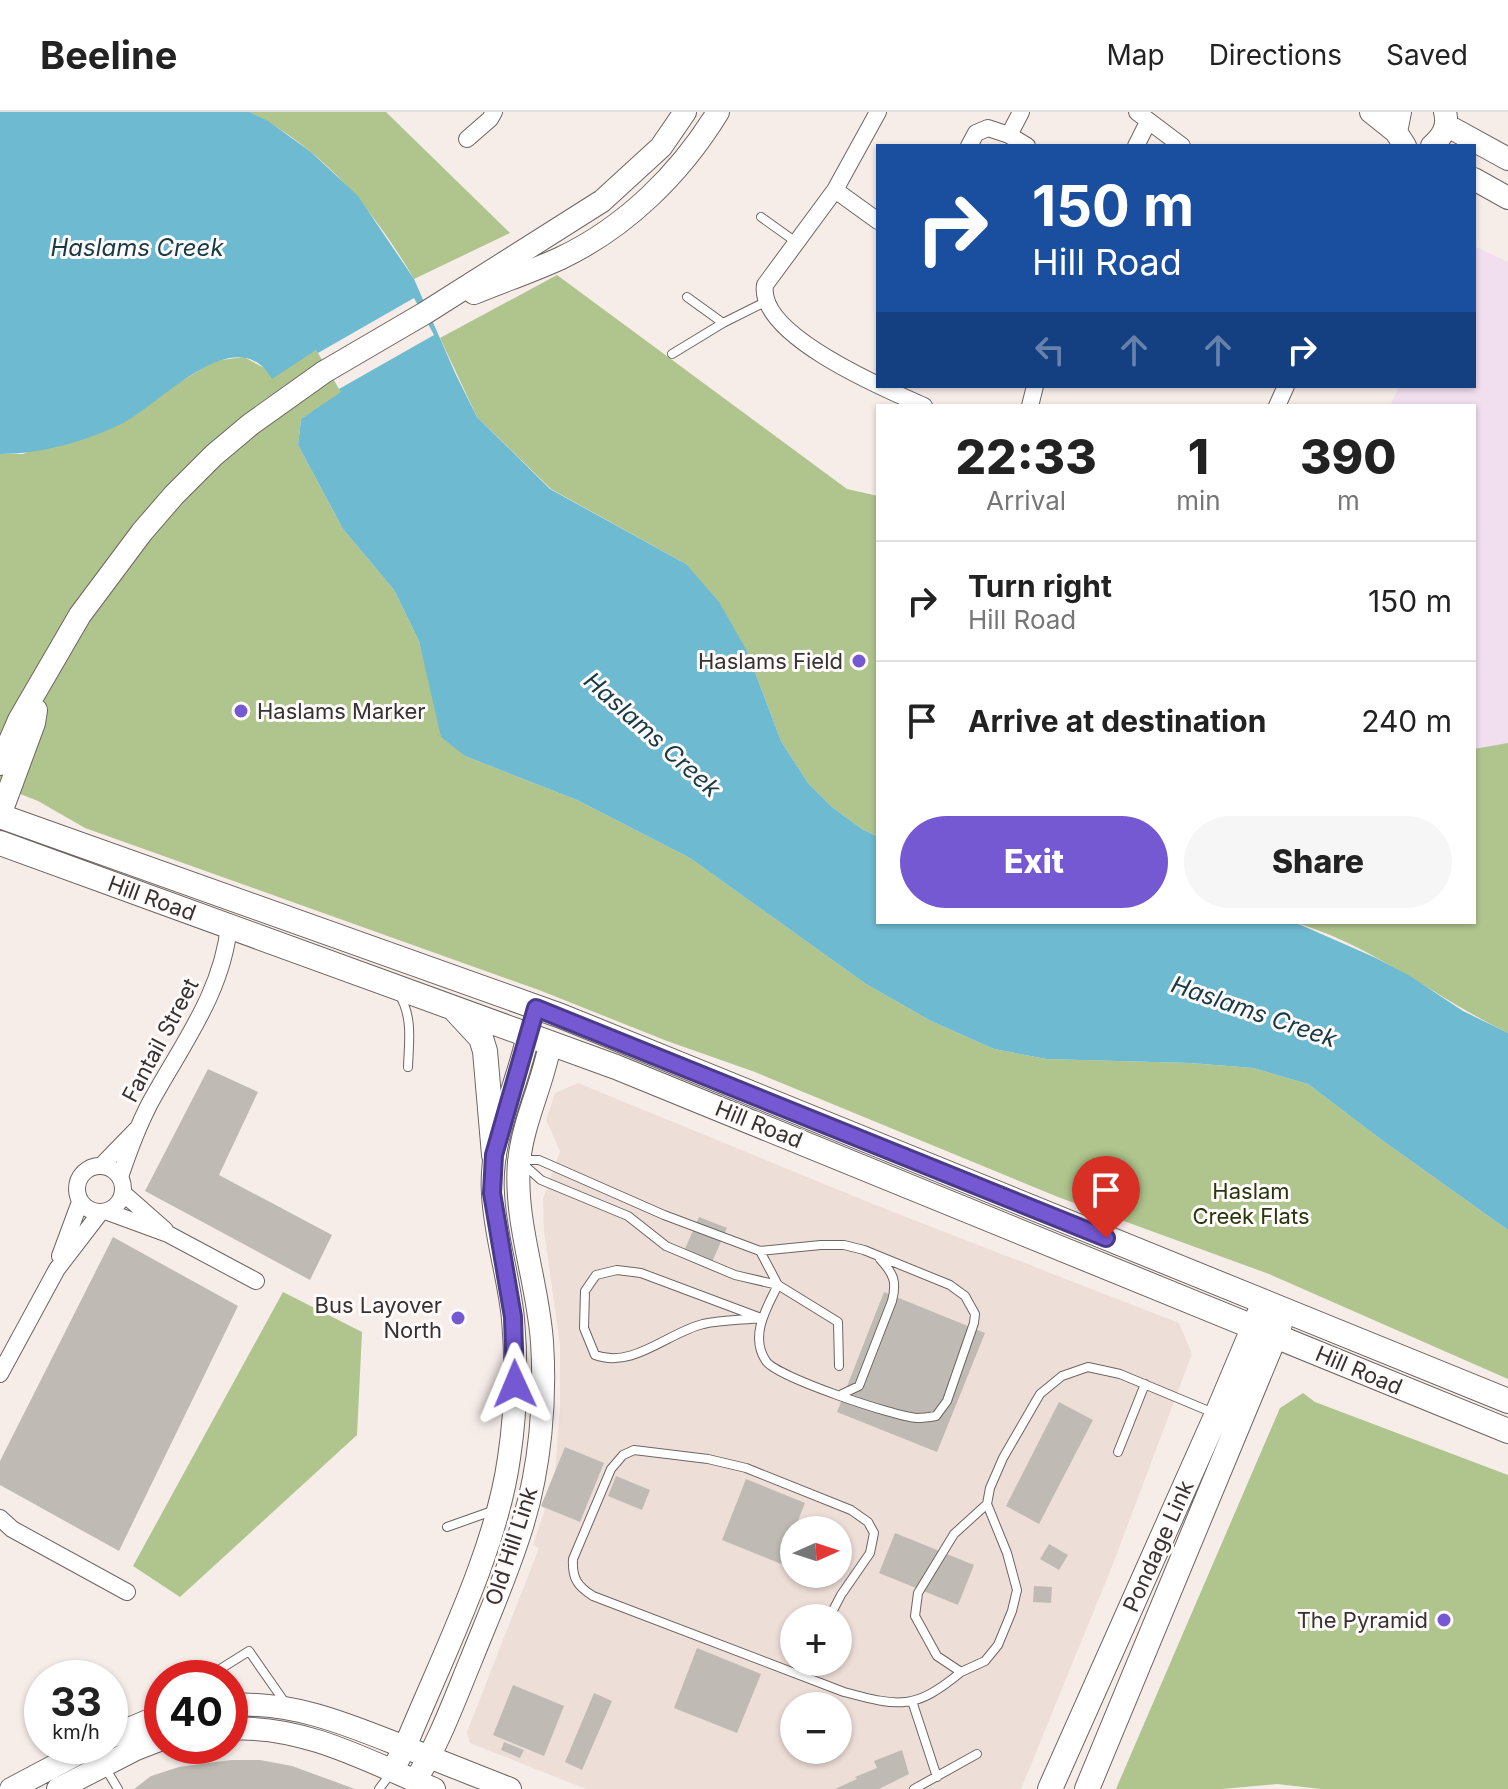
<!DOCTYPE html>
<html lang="en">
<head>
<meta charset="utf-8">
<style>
	:root { --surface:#fff; --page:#f6f6f6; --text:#222; --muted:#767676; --line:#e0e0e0; --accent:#7459d3 }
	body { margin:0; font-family:Inter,sans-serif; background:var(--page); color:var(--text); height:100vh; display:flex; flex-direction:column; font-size:30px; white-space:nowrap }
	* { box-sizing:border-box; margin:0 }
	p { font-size:26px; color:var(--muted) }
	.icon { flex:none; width:44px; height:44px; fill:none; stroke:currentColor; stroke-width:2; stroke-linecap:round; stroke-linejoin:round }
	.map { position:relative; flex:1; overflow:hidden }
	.panel { position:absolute; left:876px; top:292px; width:600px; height:520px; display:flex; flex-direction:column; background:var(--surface); border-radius:0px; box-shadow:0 2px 6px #0004 }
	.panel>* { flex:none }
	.top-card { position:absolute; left:876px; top:32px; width:600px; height:244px; border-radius:0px; box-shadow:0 2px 6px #0004; background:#1a4fa0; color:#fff; overflow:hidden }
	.needle { width:52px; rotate:87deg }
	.fabs { position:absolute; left:780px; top:1404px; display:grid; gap:16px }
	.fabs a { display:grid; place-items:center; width:72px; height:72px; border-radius:50%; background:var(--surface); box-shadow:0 2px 6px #0004; font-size:40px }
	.speed { position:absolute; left:24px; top:1548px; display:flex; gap:16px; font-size:40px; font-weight:700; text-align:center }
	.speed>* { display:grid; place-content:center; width:104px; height:104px; border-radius:50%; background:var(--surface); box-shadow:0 2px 6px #0004; line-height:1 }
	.speed small { font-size:20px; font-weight:400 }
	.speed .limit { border:12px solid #d22; background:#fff; color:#111 }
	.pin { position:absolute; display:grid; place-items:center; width:68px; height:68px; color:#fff; margin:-82px -34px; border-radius:50% 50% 50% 0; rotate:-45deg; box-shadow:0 0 8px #0007 }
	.pin .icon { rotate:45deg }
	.me { position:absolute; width:88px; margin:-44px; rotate:359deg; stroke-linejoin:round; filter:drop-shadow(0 0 6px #0008) }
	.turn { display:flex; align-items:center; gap:28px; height:168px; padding:0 24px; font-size:36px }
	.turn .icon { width:104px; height:104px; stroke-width:2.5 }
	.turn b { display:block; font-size:56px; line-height:68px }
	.lanes { display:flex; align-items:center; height:76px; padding:0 24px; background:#0003; justify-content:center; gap:40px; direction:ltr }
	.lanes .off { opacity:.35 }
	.eta { display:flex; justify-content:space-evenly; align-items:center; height:136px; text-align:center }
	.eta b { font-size:48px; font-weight:800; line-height:56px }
	.primary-button { display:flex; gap:16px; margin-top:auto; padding:16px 24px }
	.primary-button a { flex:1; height:92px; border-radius:48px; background:var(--accent); color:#fff; font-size:32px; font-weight:800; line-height:92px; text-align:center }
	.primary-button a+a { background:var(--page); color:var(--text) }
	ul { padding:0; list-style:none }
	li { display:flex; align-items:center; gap:24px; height:120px; padding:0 24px; border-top:2px solid var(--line) }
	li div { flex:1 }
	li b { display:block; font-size:30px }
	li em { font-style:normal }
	header { display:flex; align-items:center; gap:48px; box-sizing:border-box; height:112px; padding:0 40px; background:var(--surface); border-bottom:2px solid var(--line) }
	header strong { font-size:38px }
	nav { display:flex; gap:44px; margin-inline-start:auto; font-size:28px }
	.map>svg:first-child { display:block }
</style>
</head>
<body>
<header>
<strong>Beeline</strong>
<nav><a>Map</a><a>Directions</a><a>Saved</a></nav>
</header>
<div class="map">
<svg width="1508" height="1677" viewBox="0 0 1508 1677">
	<rect width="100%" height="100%" fill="#f6ede9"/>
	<path fill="#eeded8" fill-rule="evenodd" d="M578,971L873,1092L1179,1211L1192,1242L1113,1452L1021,1677H586L470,1631L467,1620L539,1436L533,1433L545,1397L541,1394L555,1359L560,1296V1233L544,1119L543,1087L560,1039L546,1008L555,981ZM794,1418H838V1462H794ZM794,1506H838V1550H794ZM794,1594H838V1638H794Z"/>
	<path fill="#f1deef" d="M1474,134L1508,150V638L1474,649V294H1390L1399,274H1474Z"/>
	<path fill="#afc58d" d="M250,0H386L510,121L414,167C373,97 324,38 250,0Z
		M557,163L847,377L878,384V725L862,717L832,695L808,671L781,629L747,539L686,452L551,377L477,305L440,226Z
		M316,238L342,281L301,307L298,333L343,417L394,478L419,529L430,571L465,644L577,688L690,746L866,872L931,909L994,937L1046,947L1190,951L1253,956L1308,972L1379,1026L1508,1118V1267L1269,1162L1058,1085L755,960L667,929L539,878L85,716L38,689L0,674V342H23L182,269L214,249L244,245L266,257Z
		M1508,631V921C1436,886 1371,832 1293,810H1474V637Z
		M283,1180L362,1220L357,1323L180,1485L133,1454Z
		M1303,1281L1315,1290L1508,1363V1677H1321L1277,1672L1222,1677H1116L1280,1296Z"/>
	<path fill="#6ebad1" d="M0,0H250L268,9L311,40L358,84L414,167L456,263L477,305L550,377L686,452L719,490L747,539L781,629L808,671L832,695L862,717L878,725V810H1294L1376,846L1410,864L1463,899L1508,921V1118L1379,1026L1308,972L1253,956L1190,951L1046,947L994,937L931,909L866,872L690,746L577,688L465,644L441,625L419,529L394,478L343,417L298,333L301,307L341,280L316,238L272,267C237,206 161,291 125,310C88,329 41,342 0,342Z"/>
	<path fill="#f6ede9" d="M414,186L434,223L339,277L318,241Z"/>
	<path fill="#bfbbb4" d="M208,957L258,980L219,1063L332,1123L310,1168L145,1079Z
		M699,1105L727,1116L712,1150L684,1139Z
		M113,1125L238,1194L119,1439L0,1373V1349Z
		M884,1180L985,1221L937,1340L837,1300Z
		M1059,1290L1093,1308L1039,1412L1006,1394Z
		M565,1335L604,1351L580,1410L541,1394Z
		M616,1364L650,1378L642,1398L608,1384Z
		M746,1367L805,1391L781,1452L722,1428Z
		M895,1421L974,1453L958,1493L879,1461Z
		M1049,1432L1068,1443L1059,1458L1040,1447Z
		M1034,1474L1052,1475L1051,1491L1033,1490Z
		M697,1536L761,1562L737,1621L674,1596Z
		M513,1573L564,1594L544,1644L493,1623Z
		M594,1581L612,1589L582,1658L565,1650Z
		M504,1630L524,1638L520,1646L501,1638Z
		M902,1638L909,1662L879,1677H835L857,1667L855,1665L877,1656L874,1649Z
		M231,1648H260L292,1654L355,1677H134L151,1664L179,1655Z"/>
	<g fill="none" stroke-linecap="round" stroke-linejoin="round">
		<g stroke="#6d6562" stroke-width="10">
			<path id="service" d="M761,105L796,130
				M687,185L723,211
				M672,242L723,211L765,190
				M399,882C413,905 409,929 408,955
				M522,1048H539L664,1103L760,1139L821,1133H844L864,1138L950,1173L965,1184L975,1202L974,1211L947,1289L936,1304C930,1305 923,1306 917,1306C896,1305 776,1265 766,1249C749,1224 767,1195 778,1173L760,1139
				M523,1052L541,1068L628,1104L666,1134L735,1163L778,1173L838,1210L839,1254
				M617,1158L641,1161L761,1206C742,1208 721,1208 703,1212C667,1221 633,1257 595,1243L584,1216L585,1179L596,1163Z
				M842,1282L859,1274L892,1189C897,1170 894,1162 880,1147
				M1118,1340L1145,1272
				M987,1392L954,1422L918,1481L915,1504L937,1544L961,1560L985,1549L998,1533L1012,1499L1017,1478L1007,1441L987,1392L990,1376L1003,1346L1040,1282L1062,1264L1088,1255L1120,1262L1216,1302
				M447,1415L495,1398
				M829,1506L841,1483L870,1441L874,1421L868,1410L851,1398L746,1356L708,1347L634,1338L623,1343L611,1357L573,1447C572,1466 577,1474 593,1484L844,1580C900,1595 915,1598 961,1560
				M805,1564L810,1550
				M206,1566L249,1539L286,1592
				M912,1589L937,1665
				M106,1657L118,1677
				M379,1677L391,1661
				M914,1677L977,1642"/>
		</g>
		<g stroke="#6d6562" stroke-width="18">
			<path id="minor" d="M878,0L835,78L765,173C757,223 885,277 924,294
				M1137,0L1182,34
				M1009,23L1021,0
				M467,27L490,7L494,0
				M969,34L976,21L988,16L1009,23L1027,34
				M1136,34L1148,10
				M835,78L878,109
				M1030,294L1035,274
				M1277,294L1286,274
				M77 1077a23 23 0 1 1 46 0a23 23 0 1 1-46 0Z
				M101,1054L137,1017
				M120,1065C128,1041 138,1014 150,991C181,934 223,880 229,813
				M123,1081L165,1118
				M108,1100L168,1122L256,1169
				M60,1144L80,1090
				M0,1262L57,1157L100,1101
				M0,1406L12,1417L127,1480"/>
		</g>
		<g stroke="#6d6562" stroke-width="24">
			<path id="tertiary" d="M1371,0L1396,20
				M1400,0L1396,20L1405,34
				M1446,13L1508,47
				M1432,34C1442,25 1449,15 1445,0
				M1474,67L1508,86
				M474,181C503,169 533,159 561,146C626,115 680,62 718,0
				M0,652L19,608L80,503L142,420L174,383L214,343L251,312L324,260L425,201L602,89L661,35L685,0
				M0,703L34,611L36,598
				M230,1593C294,1589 349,1613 407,1636C441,1650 475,1663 510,1677
				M230,1617C302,1612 370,1650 434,1677
				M110,1625L162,1603
				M392,1659L405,1635C441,1547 496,1440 509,1346C516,1300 517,1253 513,1207C509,1165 495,1124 493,1082C489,1026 517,976 528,923
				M415,1669C439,1631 454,1589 471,1548C489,1503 509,1458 523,1411C540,1355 546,1289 542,1230C538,1170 514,1110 519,1050C523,1009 543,972 550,932
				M11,1677L92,1634
				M58,1677L136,1637L162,1627"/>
		</g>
		<g stroke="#6d6562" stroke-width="26">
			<path id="secondary" d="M0,704L561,904L1508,1289
				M0,731L616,955L1508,1319
				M456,899L481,926L485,939L494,1043
				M1050,1677L1217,1302L1260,1200
				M1087,1677L1280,1212"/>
		</g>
		<use href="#service" stroke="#fff" stroke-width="8"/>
		<use href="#minor" stroke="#fff" stroke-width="16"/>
		<use href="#tertiary" stroke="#fff" stroke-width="22"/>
		<use href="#secondary" stroke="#fff" stroke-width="24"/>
	</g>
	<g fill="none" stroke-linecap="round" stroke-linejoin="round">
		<g stroke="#4b3a89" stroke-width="20">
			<path id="route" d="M515,1272L513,1205L492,1081L494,1043L536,896L1106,1126"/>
		</g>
		<use href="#route" stroke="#7459d3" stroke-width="14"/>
	</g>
	<g fill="#7459d3" stroke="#fffbfa" stroke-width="3">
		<circle cx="859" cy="549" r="8"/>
		<circle cx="241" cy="599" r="8"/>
		<circle cx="458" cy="1206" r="8"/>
		<circle cx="1444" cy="1508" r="8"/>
	</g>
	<g text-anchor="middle" stroke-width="6" stroke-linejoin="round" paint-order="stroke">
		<g font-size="22" fill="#363231" stroke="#fffbfa" text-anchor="end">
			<text x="843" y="557">Haslams Field</text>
			<text x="257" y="607" text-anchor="start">Haslams Marker</text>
			<text x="442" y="1201">Bus Layover<tspan x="442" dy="25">North</tspan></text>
			<text x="1428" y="1516">The Pyramid</text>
		</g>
		<g font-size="22" fill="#363231" stroke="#fffbfa">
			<text transform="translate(152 786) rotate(20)" y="8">Hill Road</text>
			<text transform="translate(160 928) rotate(-62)" y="8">Fantail Street</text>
			<text transform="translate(759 1012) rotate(22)" y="8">Hill Road</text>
			<text transform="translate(1359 1258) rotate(23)" y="8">Hill Road</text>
			<text transform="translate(511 1434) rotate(-72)" y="8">Old Hill Link</text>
			<text transform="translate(1158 1434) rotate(-66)" y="8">Pondage Link</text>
		</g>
		<g font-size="22" fill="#28360b" stroke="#fffbfa">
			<text x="1251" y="1087">Haslam<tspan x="1251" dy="25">Creek Flats</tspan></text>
		</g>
		<g font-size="24" font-style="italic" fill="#173b46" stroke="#fffbfa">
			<text x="137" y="144">Haslams Creek</text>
			<text transform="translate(652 623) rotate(42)" y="8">Haslams Creek</text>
			<text transform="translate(1254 900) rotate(19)" y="8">Haslams Creek</text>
		</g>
	</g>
</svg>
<div class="fabs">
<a><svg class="needle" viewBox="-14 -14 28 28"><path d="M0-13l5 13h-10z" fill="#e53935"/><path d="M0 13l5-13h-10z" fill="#767676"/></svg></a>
<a>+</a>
<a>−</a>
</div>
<div class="speed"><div>33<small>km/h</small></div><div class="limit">40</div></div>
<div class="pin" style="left:1106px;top:1126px;background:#d93025"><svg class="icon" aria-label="arrive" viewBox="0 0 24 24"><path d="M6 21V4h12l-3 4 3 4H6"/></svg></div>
<svg class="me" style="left:515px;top:1272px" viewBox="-20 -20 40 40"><path d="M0-17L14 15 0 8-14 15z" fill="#7459d3" stroke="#fff" stroke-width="4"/></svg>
<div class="top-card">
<div class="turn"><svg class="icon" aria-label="right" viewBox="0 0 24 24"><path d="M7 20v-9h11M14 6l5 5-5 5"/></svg><div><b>150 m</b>Hill Road</div></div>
<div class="lanes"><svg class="icon off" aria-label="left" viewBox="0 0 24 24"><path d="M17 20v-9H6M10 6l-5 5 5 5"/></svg><svg class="icon off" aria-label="ahead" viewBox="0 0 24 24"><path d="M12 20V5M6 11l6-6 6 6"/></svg><svg class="icon off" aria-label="ahead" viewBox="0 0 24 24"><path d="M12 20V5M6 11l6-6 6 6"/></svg><svg class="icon" aria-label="right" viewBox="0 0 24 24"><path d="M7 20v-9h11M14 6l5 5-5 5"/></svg></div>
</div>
<section class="panel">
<div class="eta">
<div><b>22:33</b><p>Arrival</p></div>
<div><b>1</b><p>min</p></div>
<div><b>390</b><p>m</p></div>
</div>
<ul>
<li><svg class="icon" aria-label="right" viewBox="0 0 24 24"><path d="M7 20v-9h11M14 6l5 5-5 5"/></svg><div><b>Turn right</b><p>Hill Road</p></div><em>150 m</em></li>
<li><svg class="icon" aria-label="arrive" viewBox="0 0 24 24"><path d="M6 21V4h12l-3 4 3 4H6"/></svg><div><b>Arrive at destination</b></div><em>240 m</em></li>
</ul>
<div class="primary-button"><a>Exit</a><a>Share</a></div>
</section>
</div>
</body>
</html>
